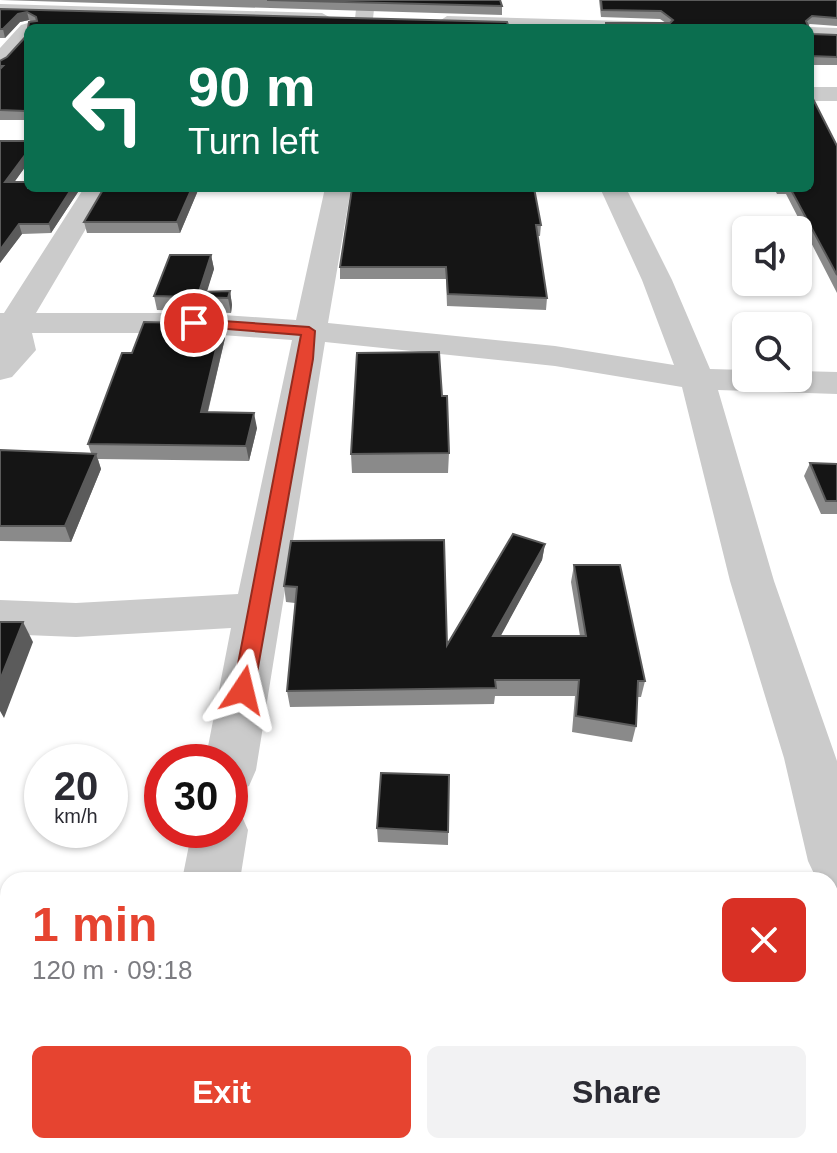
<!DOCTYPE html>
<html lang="en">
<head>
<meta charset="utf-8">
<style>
	:root { --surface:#fff; --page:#f2f2f3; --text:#2b2b33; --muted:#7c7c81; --accent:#e64430 }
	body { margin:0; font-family:Arial,sans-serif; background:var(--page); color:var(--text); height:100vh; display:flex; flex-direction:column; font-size:30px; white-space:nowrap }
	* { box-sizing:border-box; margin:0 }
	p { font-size:26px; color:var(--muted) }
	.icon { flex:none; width:44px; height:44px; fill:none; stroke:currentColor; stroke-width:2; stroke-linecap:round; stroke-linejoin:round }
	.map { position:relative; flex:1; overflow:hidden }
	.side { position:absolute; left:0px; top:872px; width:838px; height:282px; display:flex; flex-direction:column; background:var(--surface); border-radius:24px 24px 0 0; box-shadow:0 2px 6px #0004 }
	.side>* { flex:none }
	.hud { position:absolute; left:24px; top:24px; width:790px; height:168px; border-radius:12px; box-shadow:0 2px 6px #0004; background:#0b6e4f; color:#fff; overflow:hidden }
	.controls { position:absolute; left:732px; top:216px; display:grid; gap:16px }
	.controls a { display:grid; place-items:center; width:80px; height:80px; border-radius:12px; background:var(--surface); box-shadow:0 2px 6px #0004; font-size:40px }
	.speed { position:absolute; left:24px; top:744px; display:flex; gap:16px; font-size:40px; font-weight:700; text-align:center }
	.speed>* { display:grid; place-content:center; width:104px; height:104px; border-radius:50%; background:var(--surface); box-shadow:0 2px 6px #0004; line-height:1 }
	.speed small { font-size:20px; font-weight:400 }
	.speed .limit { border:12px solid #d22; background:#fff; color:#111 }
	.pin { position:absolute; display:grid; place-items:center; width:68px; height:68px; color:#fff; margin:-34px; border:4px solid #fff; border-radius:50%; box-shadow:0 2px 8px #0007 }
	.me { position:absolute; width:88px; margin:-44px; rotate:10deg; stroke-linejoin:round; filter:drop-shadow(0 0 6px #0008) }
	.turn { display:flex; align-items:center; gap:28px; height:168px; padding:0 32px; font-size:36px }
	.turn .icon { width:104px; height:104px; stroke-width:2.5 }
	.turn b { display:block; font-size:56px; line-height:68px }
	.round { display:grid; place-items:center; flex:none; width:84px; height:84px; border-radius:12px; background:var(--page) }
	.overview { display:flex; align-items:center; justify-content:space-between; height:136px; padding:0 32px }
	h1 { font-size:48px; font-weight:700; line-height:60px; color:var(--accent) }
	.primary-button { display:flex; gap:16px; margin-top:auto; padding:16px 32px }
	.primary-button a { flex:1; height:92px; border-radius:12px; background:var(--accent); color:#fff; font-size:32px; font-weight:700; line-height:92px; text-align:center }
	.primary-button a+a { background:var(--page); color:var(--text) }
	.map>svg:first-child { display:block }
</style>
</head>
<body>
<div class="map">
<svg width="837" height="1153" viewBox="0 0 837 1153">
	<rect width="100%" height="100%" fill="#fff"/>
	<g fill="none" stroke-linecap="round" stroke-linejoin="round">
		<path fill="#cbcbcb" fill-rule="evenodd" d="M357,0H375L372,28H354Z
			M0,4L322,13L331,18L322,23L0,14Z
			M447,16L660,22L669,28L440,26L438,22Z
			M28,23L37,28H28V41L7,64L0,66V48L21,25Z
			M810,27L837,28V40L810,39V28H807Z
			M810,87H837V101H810Z
			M84,188H110L36,313H194L296,320L325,188H351L328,323L555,346L674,365L642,280L600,188H626L672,280L710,369L746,370V378H798V371L837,372V394L718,390L774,581L837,761V888L830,885V880H817L808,861L784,758L730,581L682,387L555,366L325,342L256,770L249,786L230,793V762H205L231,628L76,637L0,634V600L76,603L238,594L292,340L194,333H32L36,350L12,377L0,380V313H4Z
			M230,808L240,812L248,830L240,880H182L192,830H230Z
			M135,1146H205L204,1153H134Z"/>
	</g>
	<path fill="#8a8a8a" d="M0,0H500L502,6V15Z
		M599,0H837V26L810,24L808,25L809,28H605L606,23H666L660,19L601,17Z
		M0,9L507,22H32L29,20L20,22L5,38H0Z
		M810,29L812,34L837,35V65H810Z
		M28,32V120H0V61L7,57L28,34Z
		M0,141L28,163L14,182L28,188H77L78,192L51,233L22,234L0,263Z
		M837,146V293L786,194H777L774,188H810Z
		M104,188H199L180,233H87L84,222Z
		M352,188L541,225L540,236H538L547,298L546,310L447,306L446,279H340V267Z
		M211,255L214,269L206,292L230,291L232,305L231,313L157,310L154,296Z
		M222,324L225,338L208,412L257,428L249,461L98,459L101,469L71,542L0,541V450L91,453L88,444L132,353Z
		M442,396L449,453L448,473H352L351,454Z
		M810,463L837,464V514H821L804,476Z
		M291,541L447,645L545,544L542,560L500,636H580L571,582L574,565L645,681L641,697H637L636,726L632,742L572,732L575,696H495L494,704L290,707L287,691L295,603L286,602L284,586Z
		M449,775L448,845L378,842L377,828Z"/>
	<path fill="#5b5b5b" d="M27,12L29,20L20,22L5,38L3,29L18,14Z
		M28,107V120L27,121L25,111Z
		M28,151V163L8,191L5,182Z
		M72,188H77L78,192L51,233L49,224Z
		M192,188H199L180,233L177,222Z
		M19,224L22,234L0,263V250Z
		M211,255L214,269L205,298L199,292Z
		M230,291L232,305L231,313L228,298Z
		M222,324L225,338L204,427L201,412Z
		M254,413L257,428L249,461L246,446Z
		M96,454L101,469L71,542L65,526Z
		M545,544L542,560L492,652L493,636Z
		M23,622L33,642L4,718L0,711V680Z"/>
	<path fill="#151515" stroke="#5b5b5b" stroke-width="2" d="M267,0H500L502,6Z
		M601,0H837V18L812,16L806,21L809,28H606V23H670L673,20L661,11L602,10Z
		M0,9L507,22L509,28H28L29,22L37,21L36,17L27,12L18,14L3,29H0Z
		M810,29L812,34L837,35V57L810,56Z
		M28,32V107L25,111L0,110V69L3,66H0V61L7,57L28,34Z
		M810,93L837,146V275L790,188H810Z
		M0,141H28V151L5,182H28V188H72L49,224H19L0,250Z
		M104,188H192L177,222H84Z
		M352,188H534L541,225H536L547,298L448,294L446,267H340Z
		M170,255H211L199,292L230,291L228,298L154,296Z
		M144,322L222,324L201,412L254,413L246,446L88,444L122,353H132Z
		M439,352L442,396H447L449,453L351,454L357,353Z
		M0,450L96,454L65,526H0Z
		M810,463L837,464V501H826Z
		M513,534L545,544L493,636H586L574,565H620L645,681H638L636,726L576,716L579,680H495L496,688L287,691L297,587L284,586L291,541L444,540L447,645Z
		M0,622H23L0,680Z
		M381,773L449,775L448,832L377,828Z
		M198,1146H452L451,1153H188L189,1148Z"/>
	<path fill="#e64430" stroke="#962c1f" stroke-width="2" d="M194,319L309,327L315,331L313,359L254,690L251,695H236L233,690L301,335L190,326L188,323Z"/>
</svg>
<div class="controls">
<a><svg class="icon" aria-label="sound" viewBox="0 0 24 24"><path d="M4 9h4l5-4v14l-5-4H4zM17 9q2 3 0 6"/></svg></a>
<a><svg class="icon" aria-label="search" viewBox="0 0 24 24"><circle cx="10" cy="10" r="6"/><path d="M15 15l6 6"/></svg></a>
</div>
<div class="speed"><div>20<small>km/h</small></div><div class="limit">30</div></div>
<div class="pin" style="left:194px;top:323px;background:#d93025"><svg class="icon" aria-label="arrive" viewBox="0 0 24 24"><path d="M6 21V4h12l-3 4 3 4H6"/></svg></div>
<svg class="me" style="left:243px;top:690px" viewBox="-20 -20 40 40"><path d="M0-17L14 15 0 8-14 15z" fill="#e64430" stroke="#fff" stroke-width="4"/></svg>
<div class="hud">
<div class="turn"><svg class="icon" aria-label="left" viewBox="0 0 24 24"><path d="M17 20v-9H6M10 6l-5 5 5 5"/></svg><div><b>90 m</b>Turn left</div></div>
</div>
<section class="side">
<div class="overview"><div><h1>1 min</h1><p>120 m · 09:18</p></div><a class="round" style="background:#d93025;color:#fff"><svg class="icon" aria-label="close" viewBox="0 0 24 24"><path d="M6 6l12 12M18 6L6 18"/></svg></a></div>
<div class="primary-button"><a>Exit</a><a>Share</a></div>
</section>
</div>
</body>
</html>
